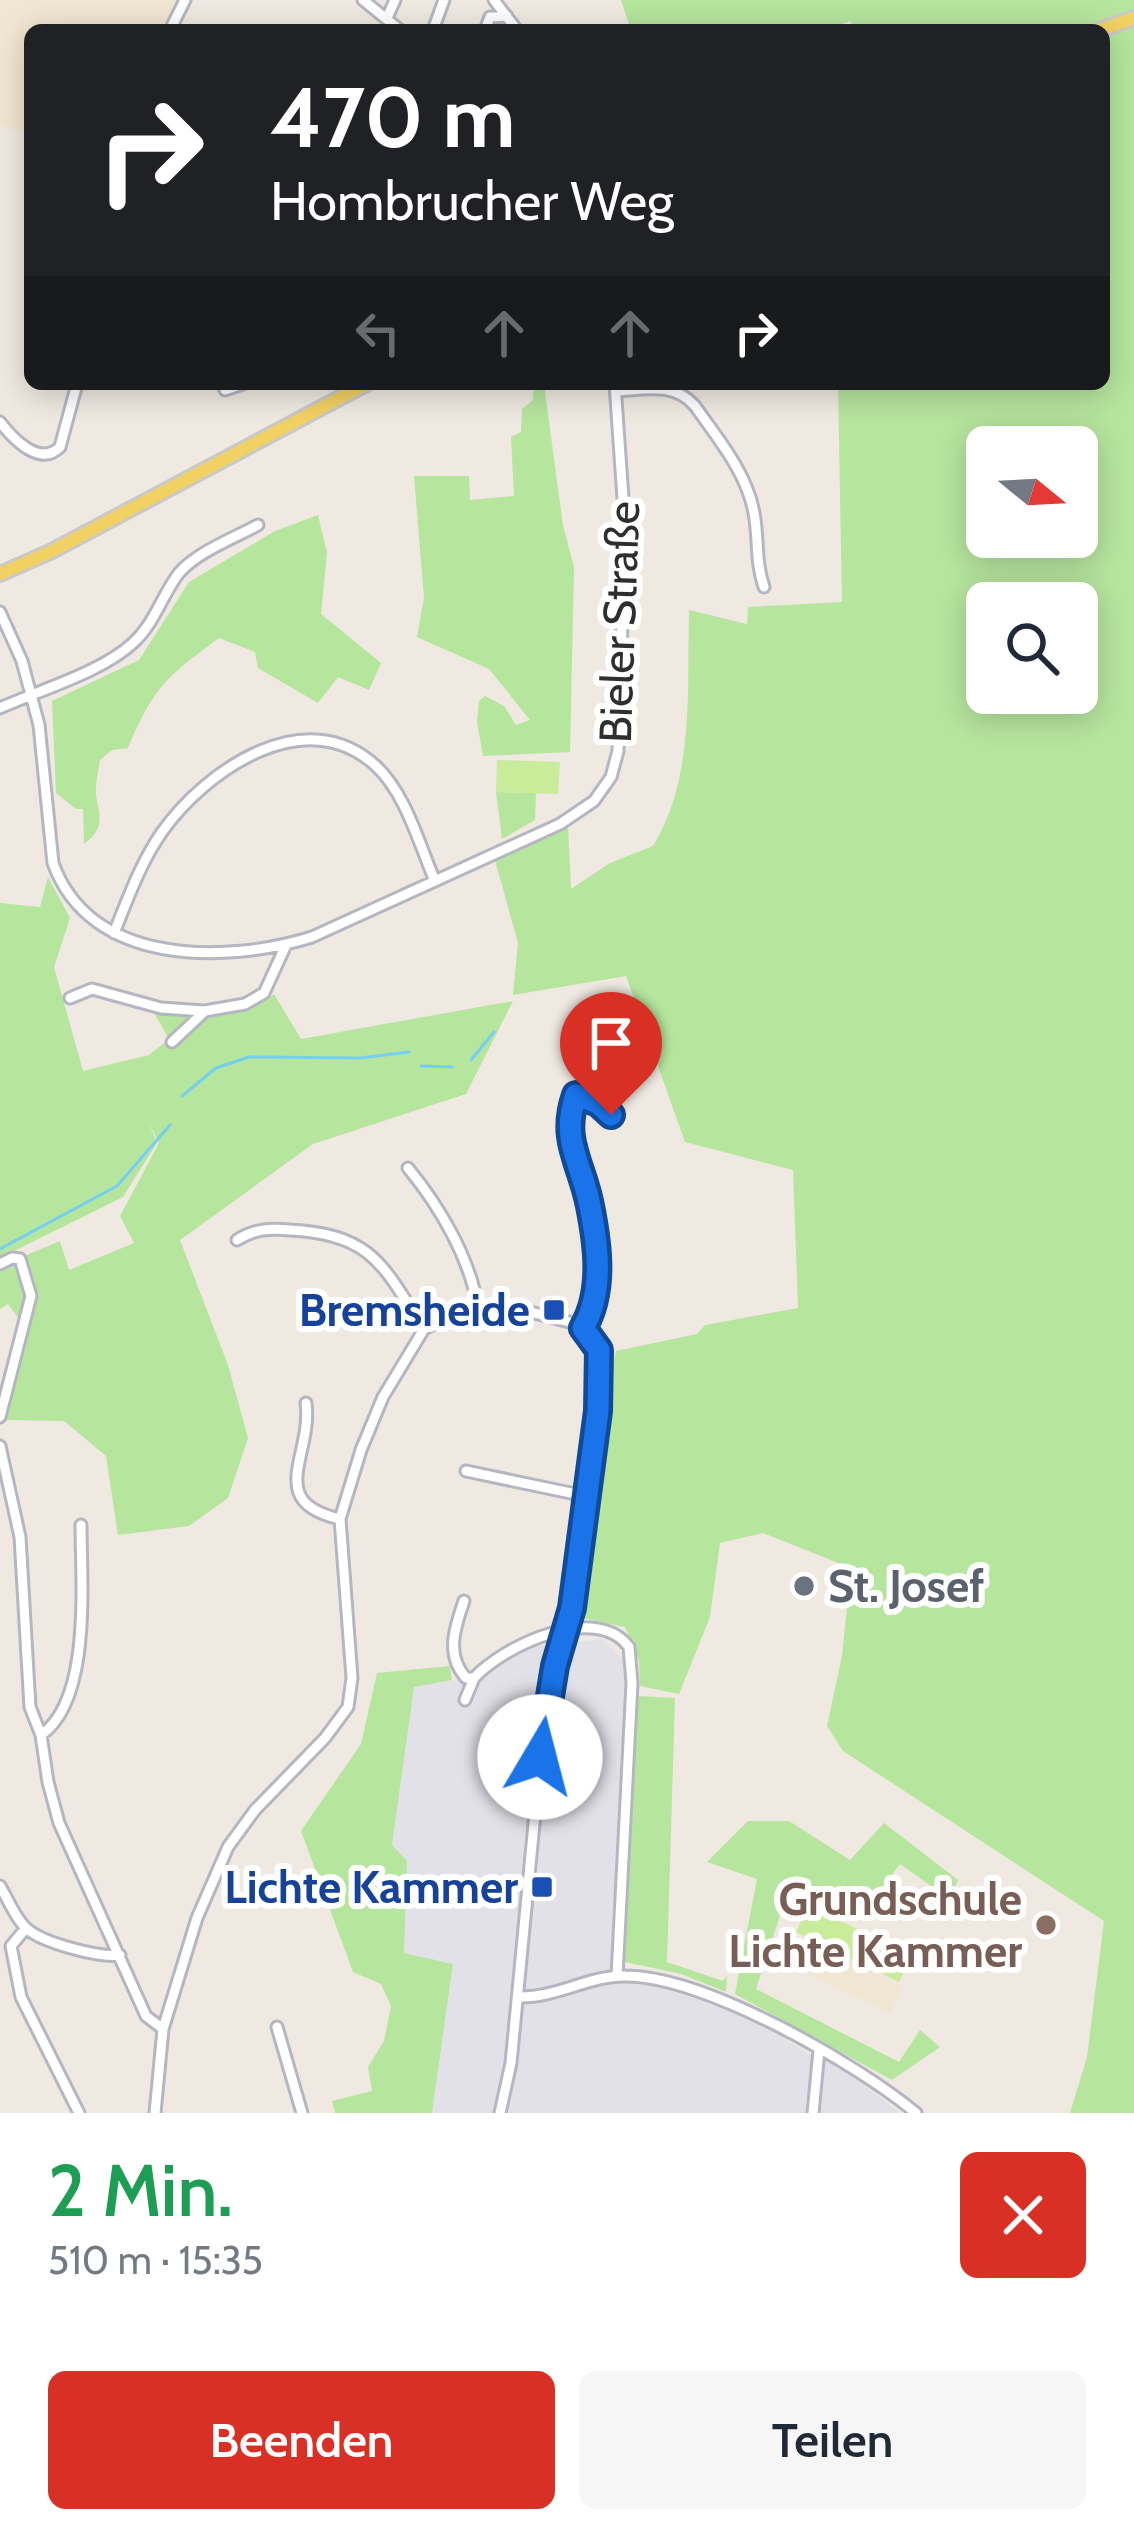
<!DOCTYPE html>
<html lang="de">
<head>
<meta charset="utf-8">
<style>
	:root { --surface:#fff; --page:#f6f6f7; --text:#1f2937; --muted:#747a83; --accent:#d93025 }
	body { margin:0; font-family:Cabin,sans-serif; background:var(--page); color:var(--text); height:100vh; display:flex; flex-direction:column; font-size:45px; white-space:nowrap }
	* { box-sizing:border-box; margin:0 }
	p { font-size:39px; color:var(--muted) }
	.icon { flex:none; width:66px; height:66px; fill:none; stroke:currentColor; stroke-width:2; stroke-linecap:round; stroke-linejoin:round }
	.map { position:relative; height:2113px; overflow:hidden }
	.side { display:flex; flex-direction:column; background:var(--surface); flex:1 }
	.side>* { flex:none }
	.guide { position:absolute; left:24px; top:24px; width:1086px; height:366px; border-radius:18px; box-shadow:0 6px 30px #0003; background:#202124; color:#fff; overflow:hidden }
	.needle { width:78px; rotate:108deg }
	.tools { position:absolute; left:966px; top:426px; display:grid; gap:24px }
	.tools a { display:grid; place-items:center; width:132px; height:132px; border-radius:18px; background:var(--surface); box-shadow:0 6px 30px #0003; font-size:60px }
	.pin { position:absolute; display:grid; place-items:center; width:102px; height:102px; color:#fff; margin:-123px -51px; border-radius:50% 50% 50% 0; rotate:-45deg; box-shadow:0 0 12px #0007 }
	.pin .icon { rotate:45deg }
	.me { position:absolute; width:132px; margin:-66px; rotate:8deg; stroke-linejoin:round; filter:drop-shadow(0 0 9px #0008) }
	.turn { display:flex; align-items:center; gap:42px; height:252px; padding:0 48px; font-size:54px }
	.turn .icon { width:156px; height:156px; stroke-width:2.5 }
	.turn b { display:block; font-size:84px; line-height:102px }
	.lanes { display:flex; align-items:center; height:114px; padding:0 48px; background:#0003; justify-content:center; gap:60px; direction:ltr }
	.lanes .off { opacity:.35 }
	.round { display:grid; place-items:center; flex:none; width:126px; height:126px; border-radius:18px; background:var(--page) }
	.headline { display:flex; align-items:center; justify-content:space-between; height:204px; padding:0 48px }
	h1 { font-size:72px; font-weight:600; line-height:90px; color:#1e9e55 }
	.primary-button { display:flex; gap:24px; margin-top:auto; padding:24px 48px }
	.primary-button a { flex:1; height:138px; border-radius:18px; background:var(--accent); color:#fff; font-size:48px; font-weight:600; line-height:138px; text-align:center }
	.primary-button a+a { background:var(--page); color:var(--text) }
	.map>svg:first-child { display:block }
</style>
</head>
<body>
<div class="map">
<svg width="1134" height="2113" viewBox="0 0 1134 2113">
	<rect width="100%" height="100%" fill="#efe9e1"/>
	<path fill="#e3e1e8" d="M602,1639L627,1663L635,1688L628,1819L614,1936L620,1983L640,1981L749,2016L807,2053L847,2071L900,2113H432L453,1965L404,1953L407,1861L392,1846L414,1686L474,1678L507,1650Z"/>
	<path fill="#f0e6d1" d="M0,0H177L162,30H30V135L0,125Z
		M798,1936L903,1987L890,2013L786,1963Z"/>
	<path fill="#b6e59e" fill-rule="evenodd" d="M621,0H1134V2113H1070L1087,2057L1104,1921L843,1751L827,1726L842,1656L851,1568L763,1533L720,1543L710,1617L679,1694L640,1686L639,1660L625,1627L582,1618L577,1603L596,1496L604,1398L616,1351L697,1334L705,1325L798,1308L793,1170L685,1142L626,976L513,995L518,943L495,860L568,825L571,889L610,863L653,846C695,778 687,688 689,610L747,624L748,607L842,602L838,384H1104V30H856L850,21L827,30H631ZM987,447H1077V537H987ZM987,603H1077V693H987Z
		M534,384H544L563,526L574,567L570,752L483,756L477,722L479,701L485,696L504,706L516,725L530,720L489,669L417,637L424,598L414,476H469L470,500L514,496L511,437L521,432L522,409L533,400Z
		M318,515L327,553L321,614L381,663L369,690L338,677L318,703L258,668L255,652L219,638C166,677 154,687 128,748L112,750L100,760C98,772 94,789 97,801C101,820 102,831 84,844L83,809H76L56,793L52,701L139,660L189,582L275,531Z
		M496,792L536,793L535,820L502,839Z
		M48,877L70,918L54,967L83,1071L149,1055L169,1039L153,1011C197,1015 237,1022 274,994L301,1039L513,1001L466,1094L313,1144L180,1240L228,1365L248,1438L228,1498L189,1526L118,1535L106,1456L64,1421L7,1420L20,1320L8,1304L0,1309V1266L60,1241L69,1270L134,1243L120,1216L159,1143L149,1123L157,1143L123,1197L0,1258V903L40,907Z
		M450,1666L452,1680L414,1687L392,1845L407,1861L404,1953L453,1964L432,2113H335L332,2101L372,2091L368,2067L384,2041L391,2006L381,1984L353,1972L301,1831L361,1744L377,1673Z
		M638,1696L675,1698L667,1962L723,1981L727,1975L726,1992L681,1974L625,1962Z
		M748,1821H789L850,1860L884,1823L958,1880L951,1900L900,1864L872,1901L786,1897L756,1989L899,2062L920,2030L940,2047L892,2080L735,1994L757,1879L707,1862Z"/>
	<path fill="#c9ec9a" d="M497,760L560,762L558,794L496,792Z
		M809,1906L912,1955L899,1982L796,1932Z"/>
	<g fill="none" stroke-linecap="round" stroke-linejoin="round">
		<path stroke="#75cff0" stroke-width="3" d="M471,1060L494,1032
			M421,1066L452,1067
			M182,1096L216,1068L249,1057L360,1058L409,1052
			M0,1249L117,1186L170,1125"/>
		<g stroke="#b4b7c1" stroke-width="15">
			<path id="minor" d="M363,0L400,30
				M494,0L517,30
				M387,18L395,0
				M170,30L185,0
				M433,30L444,0
				M485,30L490,17L507,16
				M225,390L243,384
				M617,391C646,389 674,382 695,406C718,439 747,473 754,513C759,539 755,561 764,587
				M0,422C14,440 40,467 60,447L77,384
				M0,612L22,661L39,725L53,863C90,966 225,964 312,937L560,824L594,801L611,777L618,751L625,527L615,384
				M0,708C40,690 102,672 133,643C155,623 162,595 179,573C197,552 234,538 258,525
				M114,933C128,898 141,862 162,832C206,770 306,701 376,766C406,794 419,844 435,881
				M70,998L92,989L161,1008L204,1011
				M172,1042L205,1011L245,1004L264,993L286,945
				M408,1168C440,1207 470,1258 478,1308
				M237,1240C254,1229 270,1228 290,1230C374,1234 384,1268 424,1329
				M0,1264L12,1258L20,1259L31,1296L0,1417
				M583,1328C604,1292 598,1246 590,1206C582,1163 560,1141 576,1095L598,1103L612,1115
				M306,1403C313,1455 264,1502 340,1519
				M0,1446L20,1537L30,1707L41,1735L48,1782L59,1823L146,2016L163,2029
				M466,1471L590,1497
				M464,1601C455,1627 445,1655 466,1678H474C503,1646 596,1602 629,1647L632,1683L617,1976
				M465,1700L474,1678
				M41,1735C92,1700 81,1581 81,1525
				M0,1886C8,1899 15,1918 26,1928C42,1943 100,1958 120,1955
				M26,1928L11,1946L21,1997L79,2113
				M518,1997C558,1998 589,1975 626,1976C704,1976 856,2063 916,2113
				M277,2027L302,2113
				M155,2113L163,2029L197,1918L228,1847L255,1810L325,1738L348,1707L352,1678L340,1519L361,1450L383,1397L424,1329L455,1313L488,1308H515L573,1323L590,1332L599,1350V1411L590,1497L572,1608L544,1720L511,2063L500,2113
				M813,2113L819,2050"/>
		</g>
		<g stroke="#c9c9c9" stroke-width="18">
			<path id="major" d="M1100,30L1134,18
				M0,574L52,551L366,384"/>
		</g>
		<use href="#minor" stroke="#fff" stroke-width="9"/>
		<use href="#major" stroke="#f2d163" stroke-width="12"/>
	</g>
	<g fill="none" stroke-linecap="round" stroke-linejoin="round">
		<g stroke="#114b97" stroke-width="30">
			<path id="route" d="M540,1757L555,1666L572,1608L598,1411L599,1350L583,1328C604,1292 598,1246 590,1206C582,1163 560,1141 576,1095L598,1103L611,1115"/>
		</g>
		<use href="#route" stroke="#1a73e8" stroke-width="21"/>
	</g>
	<g fill="#1a4fb4" stroke="#fff" stroke-width="4.5">
		<rect x="542" y="1298" width="24" height="24" rx="6"/>
		<rect x="530" y="1875" width="24" height="24" rx="6"/>
	</g>
	<circle fill="#6b7280" stroke="#fff" stroke-width="4.5" cx="804" cy="1586" r="12"/>
	<circle fill="#8d6e63" stroke="#fff" stroke-width="4.5" cx="1046" cy="1925" r="12"/>
	<g text-anchor="middle" stroke-width="12" stroke-linejoin="round" paint-order="stroke">
		<g font-size="45" fill="#2e2e2e" stroke="#fff">
			<text transform="translate(619 622) rotate(-88)" y="16">Bieler Straße</text>
		</g>
		<g font-size="45" font-weight="bold" fill="#164399" stroke="#fff" text-anchor="end">
			<text x="530" y="1326">Bremsheide</text>
			<text x="518" y="1903">Lichte Kammer</text>
		</g>
		<g font-size="45" font-weight="bold" fill="#5b616d" stroke="#fff" text-anchor="start">
			<text x="828" y="1602">St. Josef</text>
		</g>
		<g font-size="45" font-weight="bold" fill="#785e54" stroke="#fff" text-anchor="end">
			<text x="1022" y="1915">Grundschule<tspan x="1022" dy="52">Lichte Kammer</tspan></text>
		</g>
	</g>
</svg>
<div class="tools">
<a><svg class="needle" viewBox="-14 -14 28 28"><path d="M0-13l5 13h-10z" fill="#e53935"/><path d="M0 13l5-13h-10z" fill="#747a83"/></svg></a>
<a><svg class="icon" aria-label="search" viewBox="0 0 24 24"><circle cx="10" cy="10" r="6"/><path d="M15 15l6 6"/></svg></a>
</div>
<div class="pin" style="left:611px;top:1115px;background:#d93025"><svg class="icon" aria-label="arrive" viewBox="0 0 24 24"><path d="M6 21V4h12l-3 4 3 4H6"/></svg></div>
<svg class="me" style="left:540px;top:1757px" viewBox="-20 -20 40 40"><circle r="19" fill="#fff"/><path d="M0-13L10 11 0 6-10 11z" fill="#1a73e8"/></svg>
<div class="guide">
<div class="turn"><svg class="icon" aria-label="right" viewBox="0 0 24 24"><path d="M7 20v-9h11M14 6l5 5-5 5"/></svg><div><b>470 m</b>Hombrucher Weg</div></div>
<div class="lanes"><svg class="icon off" aria-label="left" viewBox="0 0 24 24"><path d="M17 20v-9H6M10 6l-5 5 5 5"/></svg><svg class="icon off" aria-label="ahead" viewBox="0 0 24 24"><path d="M12 20V5M6 11l6-6 6 6"/></svg><svg class="icon off" aria-label="ahead" viewBox="0 0 24 24"><path d="M12 20V5M6 11l6-6 6 6"/></svg><svg class="icon" aria-label="right" viewBox="0 0 24 24"><path d="M7 20v-9h11M14 6l5 5-5 5"/></svg></div>
</div>
</div>
<section class="side">
<div class="headline"><div><h1>2 Min.</h1><p>510 m · 15:35</p></div><a class="round" style="background:#d93025;color:#fff"><svg class="icon" aria-label="close" viewBox="0 0 24 24"><path d="M6 6l12 12M18 6L6 18"/></svg></a></div>
<div class="primary-button"><a>Beenden</a><a>Teilen</a></div>
</section>
</body>
</html>
